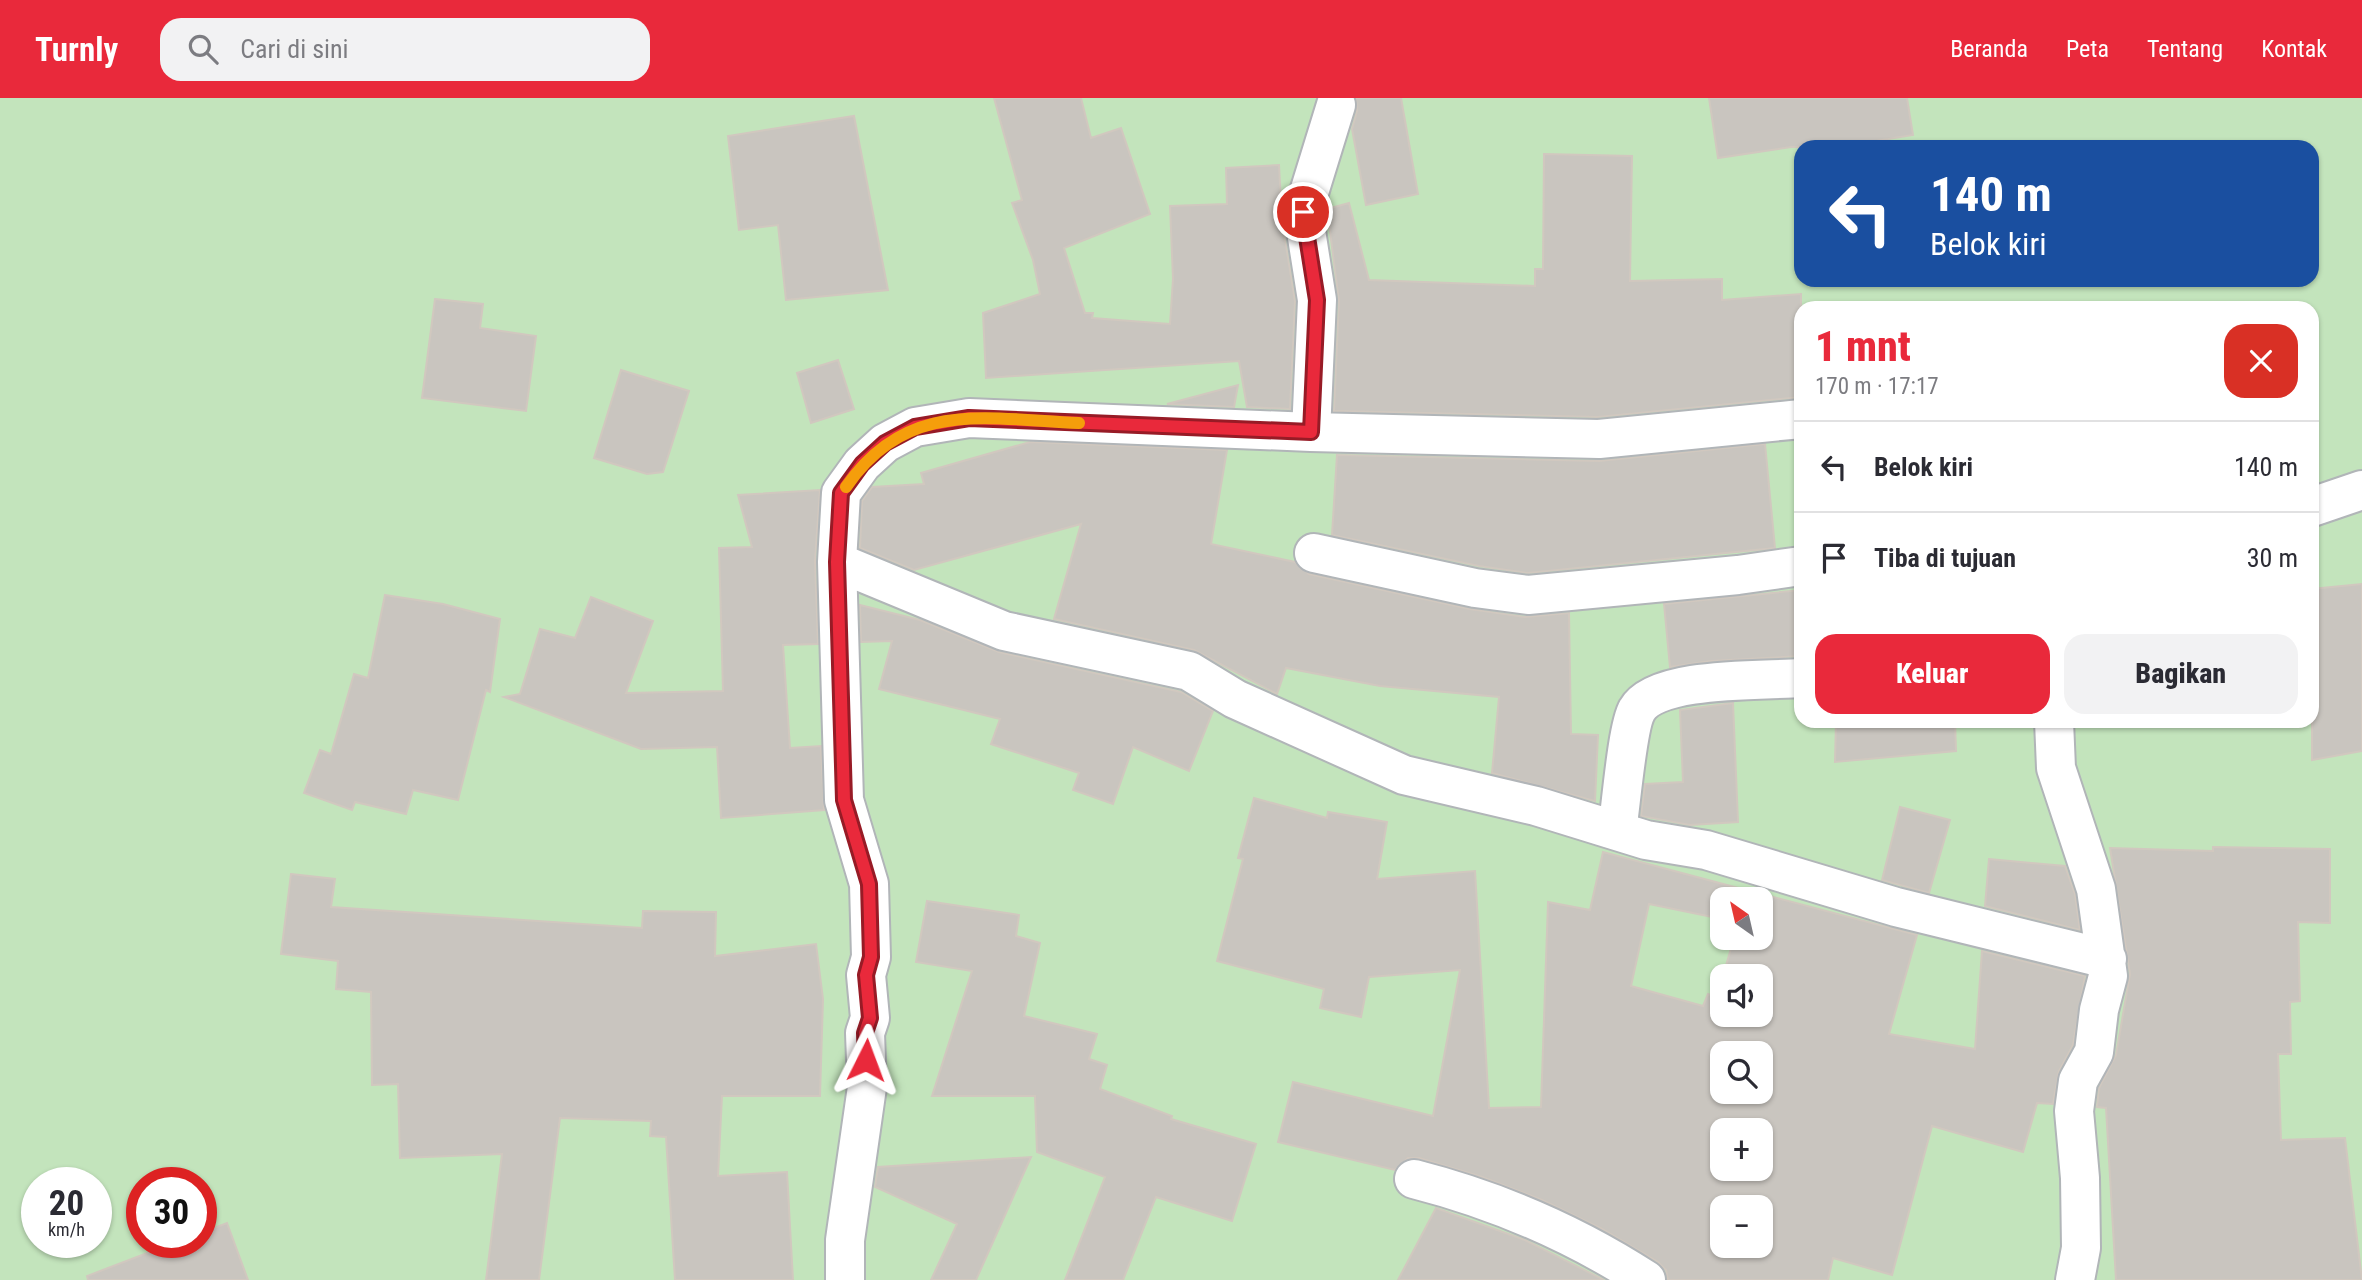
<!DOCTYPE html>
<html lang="id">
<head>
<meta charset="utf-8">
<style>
	:root { --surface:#fff; --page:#f2f2f3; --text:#2b2b33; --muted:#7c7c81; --line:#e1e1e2; --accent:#e9293b }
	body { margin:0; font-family:"Roboto Condensed",sans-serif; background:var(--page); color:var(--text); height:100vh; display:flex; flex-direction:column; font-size:26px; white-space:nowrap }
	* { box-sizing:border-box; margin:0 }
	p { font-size:23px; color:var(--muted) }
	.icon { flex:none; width:38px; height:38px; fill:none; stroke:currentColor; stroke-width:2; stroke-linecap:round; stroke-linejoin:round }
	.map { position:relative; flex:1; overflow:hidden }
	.details { position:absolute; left:1794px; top:203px; width:525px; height:427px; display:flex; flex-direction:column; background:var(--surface); border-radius:21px; box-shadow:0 2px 5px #0004 }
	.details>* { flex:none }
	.top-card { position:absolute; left:1794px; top:42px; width:525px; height:147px; border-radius:21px; box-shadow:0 2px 5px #0004; background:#1a4fa0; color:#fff; overflow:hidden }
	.needle { width:46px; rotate:326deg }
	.buttons { position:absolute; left:1710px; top:789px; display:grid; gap:14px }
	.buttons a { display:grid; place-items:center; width:63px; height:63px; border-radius:14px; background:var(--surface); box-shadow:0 2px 5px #0004; font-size:35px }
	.speed { position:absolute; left:21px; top:1069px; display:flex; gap:14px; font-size:35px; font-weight:700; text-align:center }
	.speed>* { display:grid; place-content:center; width:91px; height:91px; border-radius:50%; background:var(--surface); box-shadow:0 2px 5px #0004; line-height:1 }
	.speed small { font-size:18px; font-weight:400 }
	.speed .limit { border:10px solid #d22; background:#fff; color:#111 }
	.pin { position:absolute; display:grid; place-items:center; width:60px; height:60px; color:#fff; margin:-30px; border:4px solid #fff; border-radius:50%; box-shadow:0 2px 7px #0007 }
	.me { position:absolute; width:77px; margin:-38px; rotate:3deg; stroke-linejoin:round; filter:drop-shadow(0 0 5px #0008) }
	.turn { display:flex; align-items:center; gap:24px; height:147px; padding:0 21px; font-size:32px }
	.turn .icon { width:91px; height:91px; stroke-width:2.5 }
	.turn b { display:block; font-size:49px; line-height:60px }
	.round { display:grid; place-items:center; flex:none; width:74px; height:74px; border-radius:21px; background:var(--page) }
	.summary { display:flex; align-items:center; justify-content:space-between; height:119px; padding:0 21px }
	h1 { font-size:42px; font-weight:800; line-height:52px; color:var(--accent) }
	.button { display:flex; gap:14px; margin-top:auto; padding:14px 21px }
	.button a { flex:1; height:80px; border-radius:21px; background:var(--accent); color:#fff; font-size:28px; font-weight:800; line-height:80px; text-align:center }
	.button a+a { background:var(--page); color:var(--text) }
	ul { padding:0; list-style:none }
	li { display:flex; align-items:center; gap:21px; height:91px; padding:0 21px; border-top:2px solid var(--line) }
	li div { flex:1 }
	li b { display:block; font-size:26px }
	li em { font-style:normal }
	header { display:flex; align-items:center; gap:42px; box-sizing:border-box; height:98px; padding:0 35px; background:var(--accent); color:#fff }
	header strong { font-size:33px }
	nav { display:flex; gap:38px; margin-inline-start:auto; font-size:24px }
	.search { width:490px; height:63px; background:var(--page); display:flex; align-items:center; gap:18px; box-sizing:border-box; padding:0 24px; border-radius:21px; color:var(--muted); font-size:26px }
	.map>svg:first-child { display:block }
</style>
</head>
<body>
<header>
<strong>Turnly</strong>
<div class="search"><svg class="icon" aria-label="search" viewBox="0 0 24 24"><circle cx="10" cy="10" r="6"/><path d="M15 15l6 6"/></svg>Cari di sini</div>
<nav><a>Beranda</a><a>Peta</a><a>Tentang</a><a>Kontak</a></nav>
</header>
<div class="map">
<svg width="2362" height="1182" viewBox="0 0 2362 1182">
	<rect width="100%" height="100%" fill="#ece8e0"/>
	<path fill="#c3e4bc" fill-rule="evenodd" d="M0,0H2362V1182H0ZM1801,49H2312V182H1801ZM1801,210H2312V623H1801ZM1722,802H1760V840H1722ZM1722,878H1760V917H1722ZM1722,956H1760V994H1722ZM1722,1032H1760V1071H1722ZM37,1085H96V1144H37ZM142,1085H201V1144H142ZM1722,1110H1760V1148H1722Z"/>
	<path fill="#c9c5bf" stroke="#d1c8bf" stroke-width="2" fill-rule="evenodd" d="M994,0H1081L1091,40L1121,30L1150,116L1064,150L1085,215H1093L1092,220L1170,226L1173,181L1170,108L1227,106L1226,70L1279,67L1282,123L1295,203L1290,311L1247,309L1239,263L986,280L983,215L1040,196L1033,162L1012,105L1022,102Z
		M1356,0H1401L1418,96L1366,107L1352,31L1357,13Z
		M1709,0H1907L1913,37L1839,49H1791L1718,60Z
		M854,18L888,192L786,202L778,127L739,132L728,38Z
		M1544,56L1632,58L1630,183L1722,181V202L1801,196V299L1598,319L1334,313L1339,203L1327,111L1349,105L1369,182L1535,188V171H1543Z
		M435,201L483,206L480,230L536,238L526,313L422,300Z
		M838,262L854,311L811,325L797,275Z
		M621,272L689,293L663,374L647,376L594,360Z
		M1238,287L1234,309L1167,306Z
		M1030,344L1227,352L1211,446L1295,464L1309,476L1470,511L1525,519L1569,515L1571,636L1598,637L1595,703L1492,675L1499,599L1380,588L1286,570L1277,596L1194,552L1054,521L1081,426L914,472L860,450L862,403L872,389L924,386L921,375Z
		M1765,346L1775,450L1528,475L1479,468L1332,437L1337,357L1599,363Z
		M820,392L815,463L818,546L783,547L790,650L821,648L824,712L721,720L717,649L641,651L504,599L520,596L540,531L575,540L591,499L653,523L626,595L723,593L719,450L752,449L738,397Z
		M2362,486V653L2312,662V491Z
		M1801,492V558L1711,563L1670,569L1664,506Z
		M385,497L443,506L500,521L490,594L486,592L458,702L413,692L406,716L355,704L352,712L304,695L320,652L331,656L354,576L368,580Z
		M860,507L920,522L999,554L1181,594L1213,613L1189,673L1133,649L1113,706L1073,692L1079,675L991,646L1000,621L879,591L892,543L861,544Z
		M1733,605L1738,724L1690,727L1641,718L1645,686L1683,684L1680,612Z
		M1836,623H1955L1956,653L1835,664Z
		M1254,700L1327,720L1328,714L1387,724L1377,781L1475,773L1489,1010L1541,1009L1548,804L1590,812L1603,754L1742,791L1739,802H1722V821L1649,806L1631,888L1703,908L1708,896L1718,900L1722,884V917H1760V878H1723L1734,840H1760V802H1744L1747,792L1917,837L1889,936L1975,951L1982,853L2085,878L2073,947L2059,973L2053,1006L2037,1005L2023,1054L1932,1028L1892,1177L1833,1160L1828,1182H1668L1666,1172L1658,1164L1602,1131L1542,1102L1482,1079L1419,1060H1408L1395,1072L1278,1044L1293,984L1433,1018L1460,872L1369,879L1361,919L1320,910L1324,891L1217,863L1243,761L1238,760ZM1722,956H1760V994H1722ZM1722,1032H1760V1071H1722ZM1722,1110H1760V1148H1722Z
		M1900,709L1950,722L1929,795L1882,782Z
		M2213,749L2330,751V825L2298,824L2300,903L2290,904L2291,956H2278L2281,1042L2345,1040L2362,1182H2116L2106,1010L2097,1009L2099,990L2116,957L2130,876L2110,750L2213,753Z
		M1989,761L2065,768L2075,796L2080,832L1985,808Z
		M291,776L335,781L331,809L642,830L643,813L716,814L715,858L816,846L823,901L820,998H722L718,1078L787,1074L793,1182H675L666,1039L650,1038L651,1023L560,1020L539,1182H486L502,1056L400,1060L398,986L372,987L371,894L336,891L338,863L281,856Z
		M927,803L1019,817L1016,838L1040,845L1024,918L1097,936L1089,961L1107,967L1100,991L1172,1018L1171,1021L1256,1046L1232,1123L1156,1099L1123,1182H1065L1105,1079L1037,1054L1035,998H932L972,873L916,864Z
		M1031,1059L976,1182H931L957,1126L875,1089L878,1069Z
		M1436,1110L1525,1142L1604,1182H1398Z
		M227,1125L248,1182H88L87,1178L176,1144H201V1135Z"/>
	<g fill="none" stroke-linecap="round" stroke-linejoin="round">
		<g stroke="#b1b5b8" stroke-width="42">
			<path id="minor" d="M1311,334L1317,202L1303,114L1336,7
				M2312,409L2362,392
				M1314,455L1475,490L1528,497L1738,477L1801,468
				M837,464L1004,533L1189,573L1235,601L1404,677L1536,708L1646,742L1706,752L1896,809L2107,861
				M2054,623L2056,670L2096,791L2108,878L2099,912L2094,954L2078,983L2074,1013L2080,1080L2081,1150L2075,1182
				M1617,733C1621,709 1627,629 1637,612C1656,578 1764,583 1801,580
				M1414,1081C1496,1102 1575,1136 1646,1182
				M845,1182V1142L867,989L865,935L870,920L866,877L871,859L869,786L844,702L837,464L841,395L862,366L885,345L915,329L969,320L1311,334L1599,341L1801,321"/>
		</g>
		<use href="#minor" stroke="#fff" stroke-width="38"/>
	</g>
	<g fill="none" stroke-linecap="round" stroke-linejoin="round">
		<g stroke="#971b26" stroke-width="18">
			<path id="route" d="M866,962L865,935L870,920L866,877L871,859L869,786L844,702L837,464L841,395L862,366L885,345L915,329L969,320L1311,334L1317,202L1303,114"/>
		</g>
		<use href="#route" stroke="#e9293b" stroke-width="12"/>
		<path stroke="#f59e0b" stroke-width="12" d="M846,389C907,301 984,321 1079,325"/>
	</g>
</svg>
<div class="buttons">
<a><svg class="needle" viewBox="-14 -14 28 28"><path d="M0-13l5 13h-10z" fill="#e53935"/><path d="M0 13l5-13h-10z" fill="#7c7c81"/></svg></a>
<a><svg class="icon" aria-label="sound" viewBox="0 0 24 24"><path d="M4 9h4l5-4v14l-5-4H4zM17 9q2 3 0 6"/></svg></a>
<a><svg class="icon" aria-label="search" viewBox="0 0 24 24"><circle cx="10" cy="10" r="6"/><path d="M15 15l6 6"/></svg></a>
<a>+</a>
<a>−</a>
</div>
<div class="speed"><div>20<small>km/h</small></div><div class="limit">30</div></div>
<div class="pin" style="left:1303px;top:114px;background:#d93025"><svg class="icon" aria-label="arrive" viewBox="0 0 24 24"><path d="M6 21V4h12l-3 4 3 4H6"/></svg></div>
<svg class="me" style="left:866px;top:962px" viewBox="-20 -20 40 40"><path d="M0-17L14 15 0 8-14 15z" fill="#e9293b" stroke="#fff" stroke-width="4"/></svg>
<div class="top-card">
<div class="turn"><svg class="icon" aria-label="left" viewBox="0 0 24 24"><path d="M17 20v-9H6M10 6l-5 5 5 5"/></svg><div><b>140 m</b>Belok kiri</div></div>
</div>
<section class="details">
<div class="summary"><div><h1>1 mnt</h1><p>170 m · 17:17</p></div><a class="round" style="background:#d93025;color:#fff"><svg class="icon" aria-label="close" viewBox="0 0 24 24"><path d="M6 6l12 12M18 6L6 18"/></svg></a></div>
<ul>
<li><svg class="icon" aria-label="left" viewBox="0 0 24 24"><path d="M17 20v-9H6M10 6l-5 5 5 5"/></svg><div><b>Belok kiri</b></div><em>140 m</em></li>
<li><svg class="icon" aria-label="arrive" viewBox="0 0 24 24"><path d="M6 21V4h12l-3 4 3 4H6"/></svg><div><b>Tiba di tujuan</b></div><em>30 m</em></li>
</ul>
<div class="button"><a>Keluar</a><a>Bagikan</a></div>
</section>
</div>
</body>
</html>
